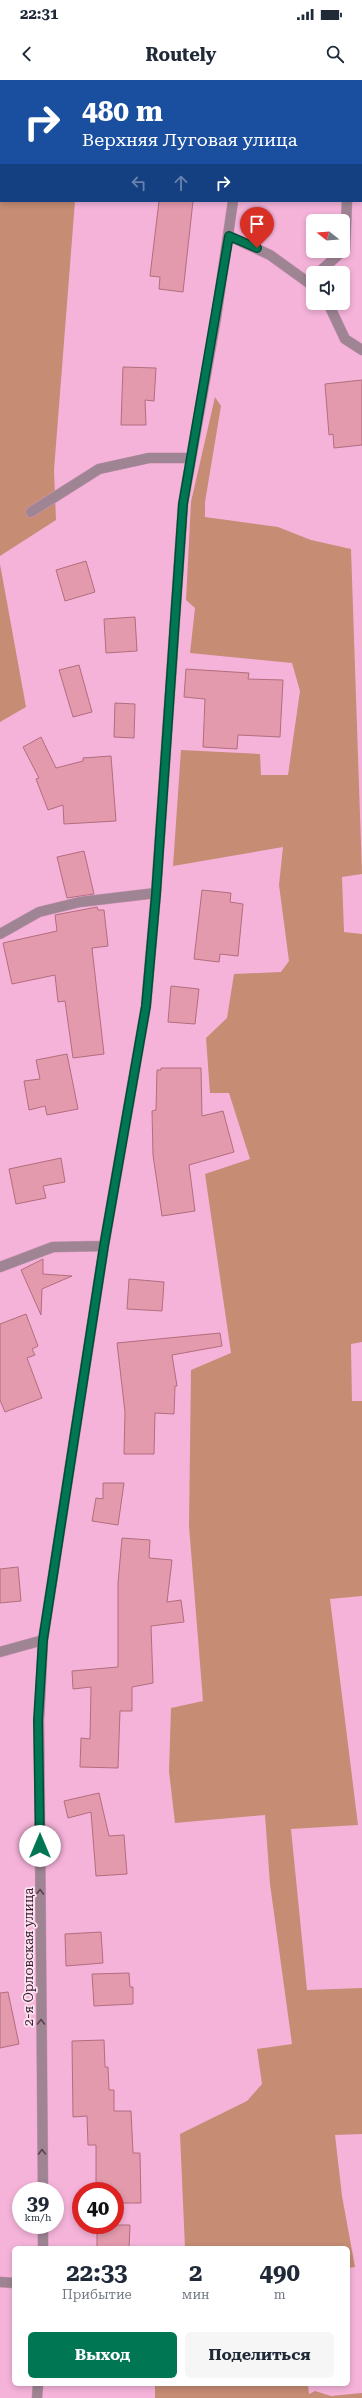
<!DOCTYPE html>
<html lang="ru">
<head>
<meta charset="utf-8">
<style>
	:root { --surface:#fff; --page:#f6f6f7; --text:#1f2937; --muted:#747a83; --accent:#007652 }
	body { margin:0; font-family:"Roboto Serif",serif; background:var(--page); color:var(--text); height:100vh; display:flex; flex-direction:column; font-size:15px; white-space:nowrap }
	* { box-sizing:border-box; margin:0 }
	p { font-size:13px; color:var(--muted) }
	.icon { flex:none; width:22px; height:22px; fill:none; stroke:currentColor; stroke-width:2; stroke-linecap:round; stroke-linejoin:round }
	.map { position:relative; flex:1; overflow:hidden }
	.details { position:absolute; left:12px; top:2166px; width:338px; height:140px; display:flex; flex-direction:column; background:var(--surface); border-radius:6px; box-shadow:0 2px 6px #0003 }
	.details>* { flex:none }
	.banner { position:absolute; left:0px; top:0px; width:362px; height:122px; box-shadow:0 2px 6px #0003; background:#1a4fa0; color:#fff; overflow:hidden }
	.needle { width:26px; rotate:287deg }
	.controls { position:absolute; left:306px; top:134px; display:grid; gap:8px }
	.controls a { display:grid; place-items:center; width:44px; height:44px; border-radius:6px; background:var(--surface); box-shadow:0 2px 6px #0003; font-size:20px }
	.speed { position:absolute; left:12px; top:2102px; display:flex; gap:8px; font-size:20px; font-weight:700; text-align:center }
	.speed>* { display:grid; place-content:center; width:52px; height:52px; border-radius:50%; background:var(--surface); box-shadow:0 2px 6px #0003; line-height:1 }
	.speed small { font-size:10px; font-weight:400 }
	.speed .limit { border:6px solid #d22; background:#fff; color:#111 }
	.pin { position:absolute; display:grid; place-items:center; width:34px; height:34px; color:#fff; margin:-41px -17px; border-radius:50% 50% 50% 0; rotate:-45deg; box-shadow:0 0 4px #0007 }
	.pin .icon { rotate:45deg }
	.me { position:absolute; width:44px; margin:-22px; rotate:0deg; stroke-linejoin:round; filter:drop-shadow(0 0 3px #0008) }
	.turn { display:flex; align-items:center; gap:14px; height:84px; padding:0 16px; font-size:18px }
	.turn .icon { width:52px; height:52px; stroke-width:2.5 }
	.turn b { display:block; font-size:28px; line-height:34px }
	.lanes { display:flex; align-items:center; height:38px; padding:0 16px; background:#0003; justify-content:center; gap:20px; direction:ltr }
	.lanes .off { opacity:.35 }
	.eta { display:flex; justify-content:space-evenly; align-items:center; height:68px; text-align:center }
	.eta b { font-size:24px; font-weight:700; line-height:28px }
	.button { display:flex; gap:8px; margin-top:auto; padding:8px 16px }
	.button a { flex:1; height:46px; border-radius:6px; background:var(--accent); color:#fff; font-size:16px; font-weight:700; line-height:46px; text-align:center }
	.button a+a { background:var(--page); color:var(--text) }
	.status { display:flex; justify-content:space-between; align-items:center; height:28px; padding:0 20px; background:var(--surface); direction:ltr }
	.status svg { height:11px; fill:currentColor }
	header { display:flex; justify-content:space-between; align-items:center; height:52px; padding:0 16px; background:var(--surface); font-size:18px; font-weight:700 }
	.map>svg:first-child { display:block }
</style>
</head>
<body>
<div class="status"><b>22:31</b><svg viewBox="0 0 49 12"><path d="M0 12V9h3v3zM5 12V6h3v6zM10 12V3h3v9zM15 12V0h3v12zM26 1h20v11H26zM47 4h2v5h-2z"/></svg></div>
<header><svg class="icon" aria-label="back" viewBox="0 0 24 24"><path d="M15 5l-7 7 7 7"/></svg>Routely<svg class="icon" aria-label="search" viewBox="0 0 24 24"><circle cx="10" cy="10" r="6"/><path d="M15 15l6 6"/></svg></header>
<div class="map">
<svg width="362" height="2318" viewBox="0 0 362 2318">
	<rect width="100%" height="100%" fill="#f5b3d9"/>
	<path fill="#c68c74" d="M0,0H87L1,1V121H75L54,390L56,440L0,476Z
		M215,317L221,326L205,422V437L278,447L311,460L351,469L362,794L342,797L344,852L362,854V1262L351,1264L352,1321H362V1516L330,1519L358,1745L291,1749L307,1910L362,1908V2054L335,2055L342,2116L355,2187L348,2188V2168H185L180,2054L247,2021L262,2004L257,1969L292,1964L270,1804L265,1735L175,1743L169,1691L171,1628L203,1621L189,1446L191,1290L231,1273L205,1094L250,1079L229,1013H210L206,958L227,938L234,894L281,892L289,881L279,805L283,767L173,786L181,670L260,674L261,695H288L300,611L292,583L190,573L195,528L186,520L191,422Z
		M0,484L26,627L0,642Z
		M155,2304H308L309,2314L315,2311L331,2316L362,2313V2318H155Z"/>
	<path fill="#e39aac" stroke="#b26d7e" d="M159,121H193L183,212L159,209L160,197L150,196Z
		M123,287L156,288L154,321L145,320L146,345H121Z
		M362,300V365L334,368L333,354L329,355L325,304Z
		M86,481L95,512L65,521L56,490Z
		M135,537L137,571L106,573L104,539Z
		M79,585L92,632L73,637L59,590Z
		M186,589L249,593L248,599L283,600L280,657L238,655L237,669L203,667L205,619L184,617Z
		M115,623L135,624L134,658L114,657Z
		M41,657L56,688L83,681V678L111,676L116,741L64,744L63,725L48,730L36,699L39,698L23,667Z
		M84,771L94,814L67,818L57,777Z
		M202,810L231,813L230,822L243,824L238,876L220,874L219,882L194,879Z
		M97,827L98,830H104L108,866L92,868L104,974L73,978L65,921L58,922L55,895L12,904L3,863L57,851L55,835Z
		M171,906L199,909L195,944L168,942Z
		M67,974L78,1029L47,1035L45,1026L29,1030L24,1001L40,999L36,980Z
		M161,988H201L202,1036L223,1031L234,1072L189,1085L195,1131L162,1136L153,1075L152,1031L156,1030L157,990H161Z
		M61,1078L65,1102L43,1106L46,1118L16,1124L9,1089Z
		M43,1179V1194L72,1196L42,1209L41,1235L21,1190Z
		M129,1199L164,1202L162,1231L127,1229Z
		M26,1234L38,1266L32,1269L35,1275L27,1278L42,1318L5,1332L0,1320V1244Z
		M220,1253L222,1266L172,1275L177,1306H175L174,1334L155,1333L154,1374H124L125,1332L117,1263Z
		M103,1403H124L118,1445L92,1441L96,1418L103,1419Z
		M122,1458L150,1460L149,1478L172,1480L167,1522L181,1520L184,1542L151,1546L153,1603L132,1607V1631H120L118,1688L80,1687L81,1658L90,1659L91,1607L73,1609L72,1591L118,1587V1503Z
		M18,1487L21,1521L0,1523V1489Z
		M99,1713L109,1756L124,1755L127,1794L96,1796L91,1732L68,1738L64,1721Z
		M101,1852L103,1883L66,1886L65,1854Z
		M129,1893L130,1907H133V1924L94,1926L92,1894Z
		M8,1912L19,1964L0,1968V1913Z
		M104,1960L105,1987H108L109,2010H114V2031H131L133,2073H140L141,2123H115V2111H96V2065H88L87,2036L73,2037L72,1961Z
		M97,2145H130L129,2168H97Z"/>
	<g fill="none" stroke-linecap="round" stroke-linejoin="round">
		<g stroke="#cf95b6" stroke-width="11">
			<path id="minor" d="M245,1L246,0
				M229,156L270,175L313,206
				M318,193L345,169L347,121
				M328,223L345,259L362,270
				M31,432L99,389L149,378H191
				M0,854L39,832L80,822L156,813
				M0,1187L53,1167L104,1166
				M0,1572L43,1560
				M43,2111L39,1640L43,1560L104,1166L146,926L156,813L183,424L216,238L233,121
				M43,2145V2168
				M0,2202L14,2203
				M37,2318L38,2304"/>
		</g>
		<use href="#minor" stroke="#9f8594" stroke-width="10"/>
	</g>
	<defs><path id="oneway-chevron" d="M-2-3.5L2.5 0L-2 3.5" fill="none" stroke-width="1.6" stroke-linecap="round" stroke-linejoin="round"/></defs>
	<g stroke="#5b4150">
		<use href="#oneway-chevron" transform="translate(40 1812) rotate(-90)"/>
		<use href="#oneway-chevron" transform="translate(41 1942) rotate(-90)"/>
		<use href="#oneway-chevron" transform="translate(42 2072) rotate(-90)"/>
	</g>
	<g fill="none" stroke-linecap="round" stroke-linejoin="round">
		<g stroke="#004d35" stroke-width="10">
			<path id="route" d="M40,1766L38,1640L43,1560L104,1166L146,926L156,814L183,424L229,156L257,168"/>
		</g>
		<use href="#route" stroke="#007652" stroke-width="7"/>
	</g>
	<g text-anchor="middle" stroke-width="3.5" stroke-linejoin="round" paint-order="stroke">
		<g font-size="13" fill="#361d2c" stroke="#fde2f1">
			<text transform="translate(28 1877) rotate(-90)" y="5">2-я Орловская улица</text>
		</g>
	</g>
</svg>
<div class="controls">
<a><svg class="needle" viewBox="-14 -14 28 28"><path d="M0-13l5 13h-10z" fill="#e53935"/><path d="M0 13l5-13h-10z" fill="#747a83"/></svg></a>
<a><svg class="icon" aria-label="sound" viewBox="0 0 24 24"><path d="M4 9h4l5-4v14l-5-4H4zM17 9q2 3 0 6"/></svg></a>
</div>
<div class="speed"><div>39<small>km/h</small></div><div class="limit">40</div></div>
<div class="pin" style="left:257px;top:168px;background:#d93025"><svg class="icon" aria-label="arrive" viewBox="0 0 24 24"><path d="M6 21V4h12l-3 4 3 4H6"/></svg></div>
<svg class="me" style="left:40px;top:1766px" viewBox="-20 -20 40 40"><circle r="19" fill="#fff"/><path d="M0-13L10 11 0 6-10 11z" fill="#007652"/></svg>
<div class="banner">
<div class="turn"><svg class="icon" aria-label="right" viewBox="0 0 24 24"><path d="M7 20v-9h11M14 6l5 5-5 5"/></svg><div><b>480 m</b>Верхняя Луговая улица</div></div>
<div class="lanes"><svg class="icon off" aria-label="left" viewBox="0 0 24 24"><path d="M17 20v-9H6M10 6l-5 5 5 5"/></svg><svg class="icon off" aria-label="ahead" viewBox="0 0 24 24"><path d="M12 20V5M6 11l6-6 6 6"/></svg><svg class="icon" aria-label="right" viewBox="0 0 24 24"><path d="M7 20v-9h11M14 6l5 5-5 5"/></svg></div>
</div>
<section class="details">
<div class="eta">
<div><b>22:33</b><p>Прибытие</p></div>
<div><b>2</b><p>мин</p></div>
<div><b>490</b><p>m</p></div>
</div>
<div class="button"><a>Выход</a><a>Поделиться</a></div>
</section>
</div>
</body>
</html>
